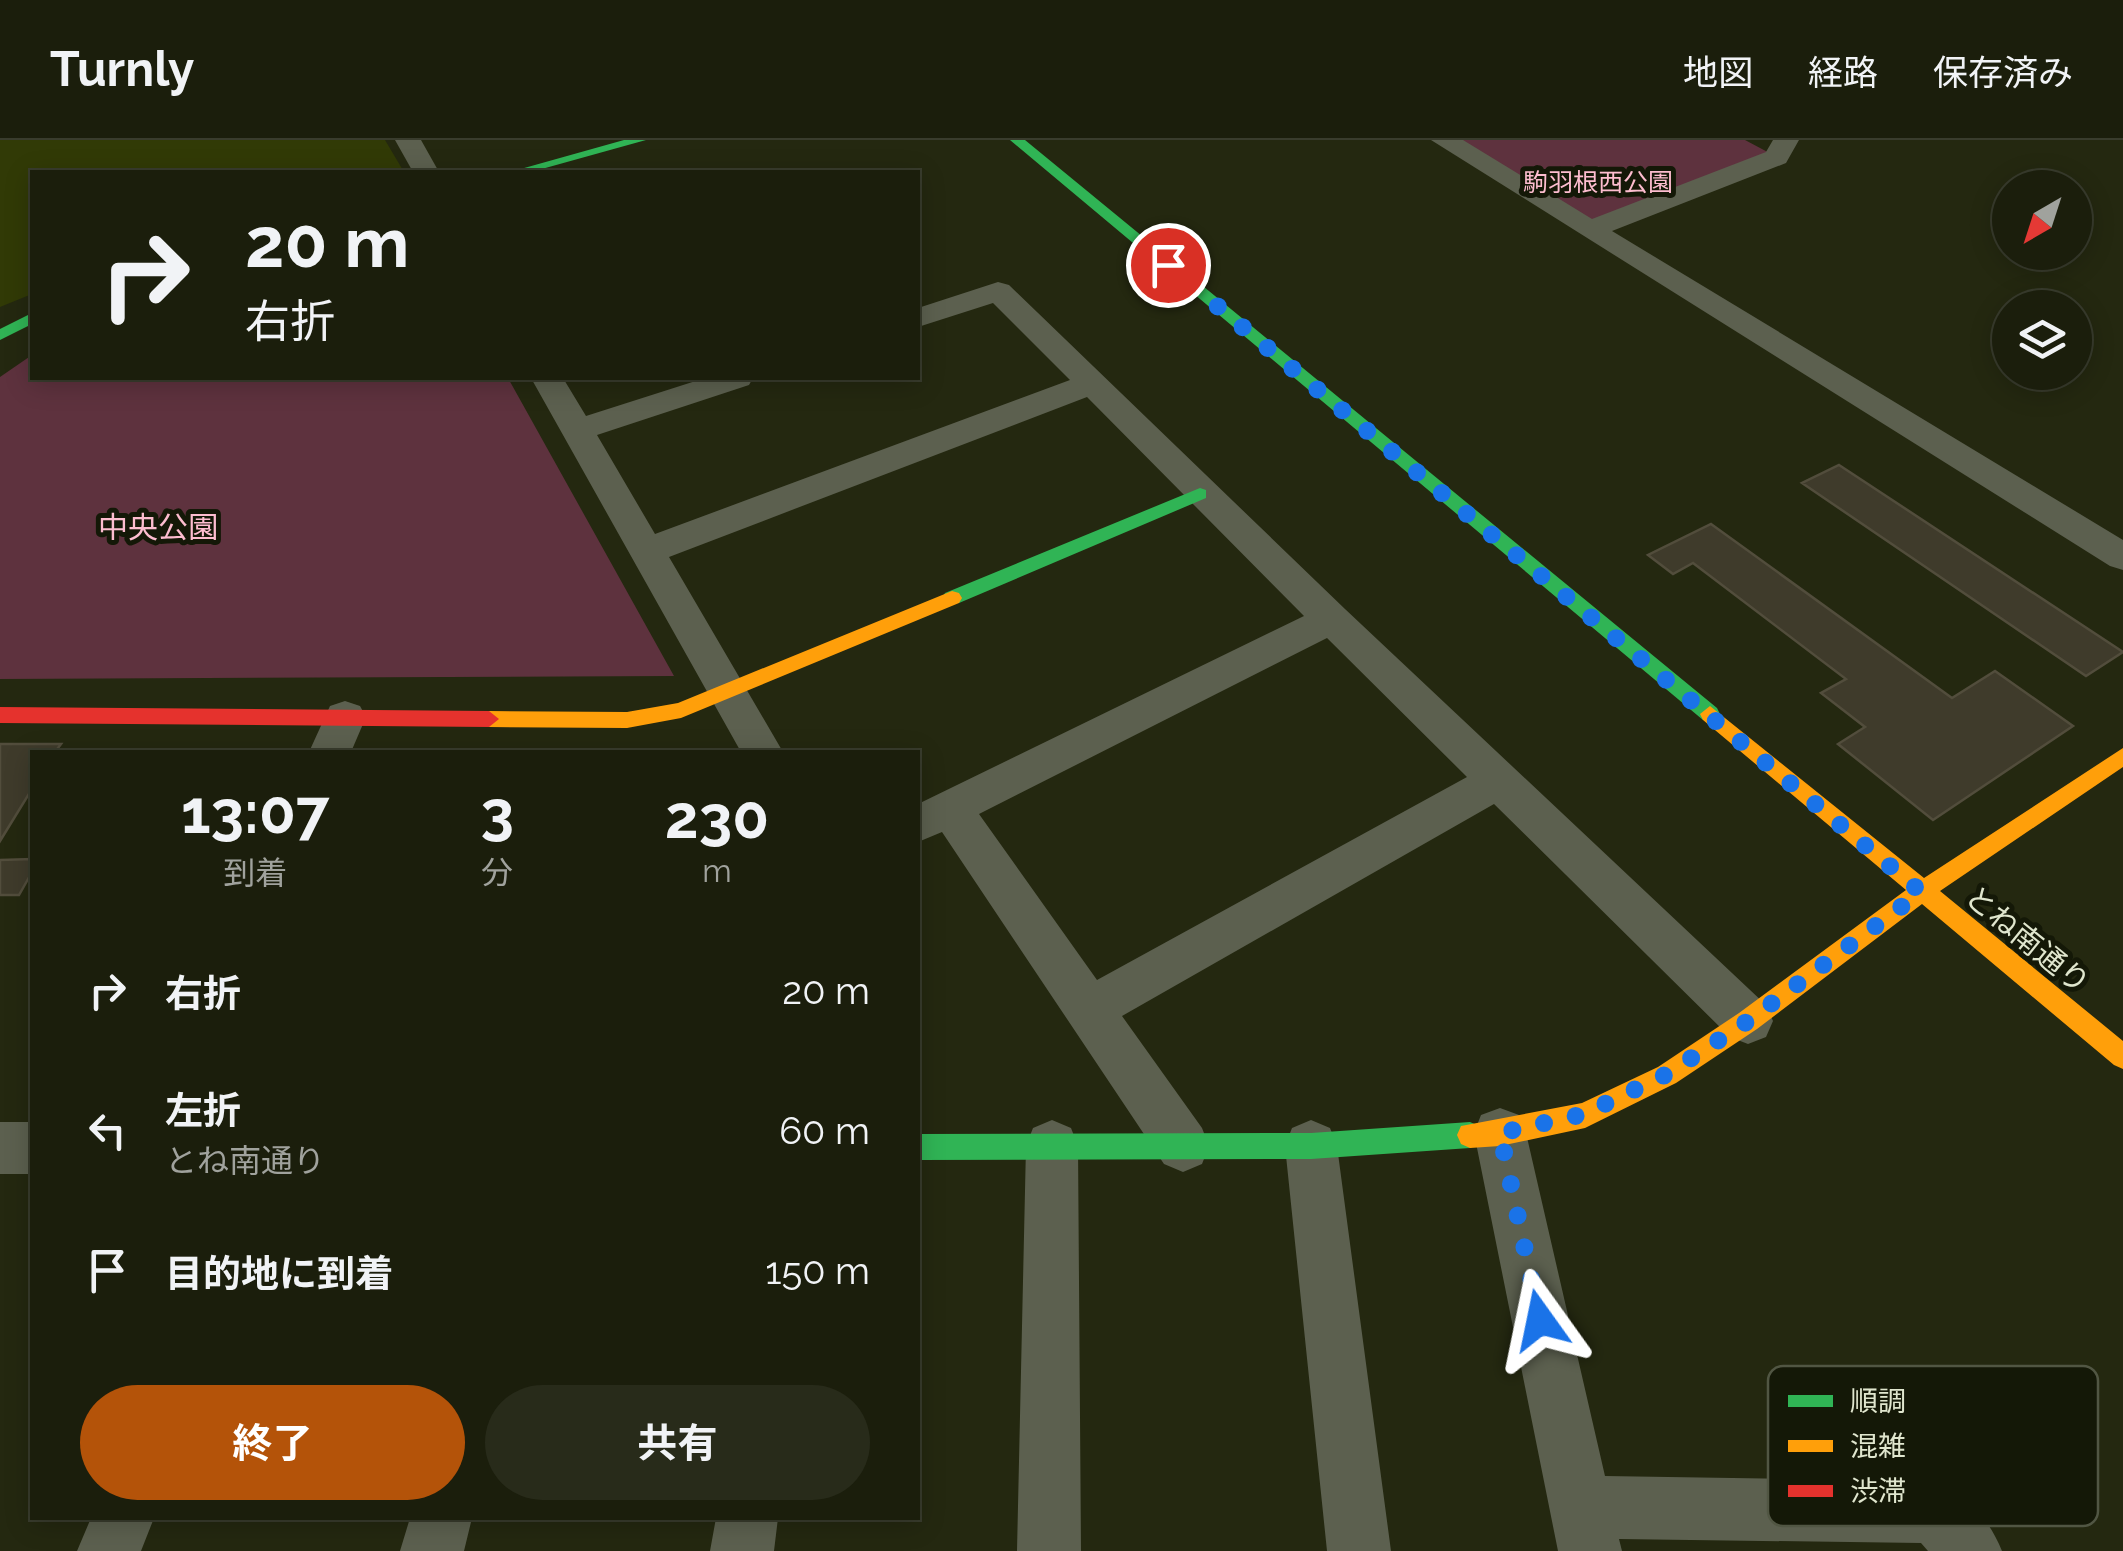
<!DOCTYPE html>
<html lang="ja">
<head>
<meta charset="utf-8">
<style>
	:root { --surface:#1b1e0c; --page:#282b1a; --text:#f1f3f6; --muted:#a0a29d; --line:#393c2d; --accent:#b45309 }
	body { margin:0; font-family:Raleway,"Noto Sans JP",sans-serif; background:var(--page); color:var(--text); height:100vh; display:flex; flex-direction:column; font-size:38px; white-space:nowrap }
	* { box-sizing:border-box; margin:0 }
	p { font-size:32px; color:var(--muted) }
	.icon { flex:none; width:55px; height:55px; fill:none; stroke:currentColor; stroke-width:2; stroke-linecap:round; stroke-linejoin:round }
	.map { position:relative; flex:1; overflow:hidden }
	.panel { position:absolute; left:30px; top:610px; width:890px; height:770px; display:flex; flex-direction:column; background:var(--surface); border-radius:0px; box-shadow:0 5px 25px #0003,0 0 0 2px var(--line) }
	.panel>* { flex:none }
	.banner { position:absolute; left:30px; top:30px; width:890px; height:210px; border-radius:0px; box-shadow:0 5px 25px #0003,0 0 0 2px var(--line); background:#1b1e0c; color:var(--text); overflow:hidden }
	.needle { width:65px; rotate:219deg }
	.tools { position:absolute; left:1992px; top:30px; display:grid; gap:20px }
	.tools a { display:grid; place-items:center; width:100px; height:100px; border-radius:50%; background:var(--surface); box-shadow:0 5px 25px #0003,0 0 0 2px var(--line); font-size:50px }
	.pin { position:absolute; display:grid; place-items:center; width:85px; height:85px; color:#fff; margin:-42px; border:5px solid #fff; border-radius:50%; box-shadow:0 2px 10px #0007 }
	.me { position:absolute; width:110px; margin:-55px; rotate:348deg; stroke-linejoin:round; filter:drop-shadow(0 0 8px #0008) }
	.turn { display:flex; align-items:center; gap:35px; height:210px; padding:0 50px; font-size:45px }
	.turn .icon { width:130px; height:130px; stroke-width:2.5 }
	.turn b { display:block; font-size:70px; line-height:85px }
	.eta { display:flex; justify-content:space-evenly; align-items:center; height:170px; text-align:center }
	.eta b { font-size:60px; font-weight:700; line-height:70px }
	.primary-button { display:flex; gap:20px; margin-top:auto; padding:20px 50px }
	.primary-button a { flex:1; height:115px; border-radius:60px; background:var(--accent); color:#fff; font-size:40px; font-weight:700; line-height:115px; text-align:center }
	.primary-button a+a { background:var(--page); color:var(--text) }
	ul { padding:0; list-style:none }
	li { display:flex; align-items:center; gap:30px; height:140px; padding:0 50px }
	li div { flex:1 }
	li b { display:block; font-size:38px }
	li em { font-style:normal }
	header { display:flex; align-items:center; gap:60px; box-sizing:border-box; height:140px; padding:0 50px; background:var(--surface); border-bottom:2px solid var(--line) }
	header strong { font-size:48px }
	nav { display:flex; gap:55px; margin-inline-start:auto; font-size:35px }
	.map>svg:first-child { display:block }
</style>
</head>
<body>
<header>
<strong>Turnly</strong>
<nav><a>地図</a><a>経路</a><a>保存済み</a></nav>
</header>
<div class="map">
<svg width="2123" height="1411" viewBox="0 0 2123 1411">
	<rect width="100%" height="100%" fill="#242810"/>
	<path fill="#313a06" d="M0,0H385L404,32H32V154L0,167Z"/>
	<path fill="#5e323e" d="M1444,0H1745L1777,17L1591,89Z
		M32,215V238H508L674,536L0,539V237Z"/>
	<path fill="#3f3b2b" stroke="#524d3c" stroke-width="2.5" d="M1839,325L2123,512L2086,536L1802,343Z
		M1711,384L1952,558L1995,531L2073,586L1933,680L1838,604L1865,587L1821,553L1846,539L1693,423L1673,434L1648,415Z
		M0,604H61L55,612H32V649L0,701Z
		M32,719V732L19,755H0V720Z"/>
	<g fill="none" stroke-linecap="round" stroke-linejoin="round">
		<path fill="#5c604f" fill-rule="evenodd" d="M395,0H421L439,32H413Z
			M1431,0H1463L1592,79L1766,12L1773,0H1799L1786,23L1612,91L2123,400V430L2110,426Z
			M998,142L1009,145L1345,469L1766,865L1773,881L1766,897L1748,904L1730,897L1494,664L1122,876L1202,988L1209,1006L1202,1024L1183,1032L1164,1024L942,692L918,702V664L1304,476L1087,257L669,417L783,612H741L531,238H563L586,276L705,238H753L749,245L597,295L655,394L1070,240L993,163L918,187V168ZM1327,498L1467,637L1097,840L979,674Z
			M345,561L360,566L366,577L351,612H309L330,566Z
			M1500,968L1519,975L1526,993L1605,1336L1935,1341C1967,1354 1989,1379 2002,1411H1928L1921,1403L1619,1399L1622,1411H1558L1474,993L1481,975Z
			M1052,980L1071,988L1078,1006L1081,1411H1017L1026,1006L1033,988Z
			M1311,980L1330,988L1337,1006L1391,1411H1327L1285,1006L1292,988Z
			M0,982H32V1034H0Z
			M91,1378H154L141,1411H77Z
			M410,1378H472L464,1411H400Z
			M716,1378H778L774,1411H710Z"/>
		<path fill="#30b455" fill-rule="evenodd" d="M624,0H646L531,32H510Z
			M1010,0H1025L1717,568L1720,574L1717,580H1703Z
			M32,173V184L0,200V189Z
			M1200,348L1206,350V358L959,463H945L942,458L945,453Z
			M1470,982L1479,986L1483,995L1479,1004L1470,1008L1311,1019L918,1020V994L1311,993Z"/>
		<path fill="#ff9f0a" fill-rule="evenodd" d="M952,451L959,453L962,458L959,463L681,578L627,588L489,587L479,579L489,571L627,572L678,563Z
			M1710,566L1924,738L2123,608V627L1940,751L2123,901V929L2114,925L1922,764L1757,889L1676,943L1585,988L1500,1006L1470,1008L1461,1004L1457,995L1461,986L1582,963L1658,927L1739,873L1906,750L1703,580L1700,574Z"/>
		<path fill="#e5322d" fill-rule="evenodd" d="M0,567L489,571L499,579L489,587L0,583Z"/>
	</g>
	<g fill="none" stroke-linecap="round" stroke-linejoin="round">
		<path stroke="#1a73e8" stroke-width="18" stroke-dasharray="0 32.4" d="M1168,125L1921,752L1748,881L1667,934L1584,974L1500,993L1540,1180"/>
	</g>
	<g text-anchor="middle" stroke-width="10" stroke-linejoin="round" paint-order="stroke">
		<g font-size="25" fill="#fdbdcf" stroke="#141807">
			<text x="1598" y="51">駒羽根西公園</text>
		</g>
		<g font-size="30" fill="#fdbdcf" stroke="#141807">
			<text x="158" y="398">中央公園</text>
		</g>
		<g font-size="30" fill="#e0e6ce" stroke="#141807">
			<text transform="translate(2027 800) rotate(39)" y="10">とね南通り</text>
		</g>
	</g>
	<rect x="1768" y="1226" width="330" height="160" rx="15" fill="#141807" stroke="#515643" stroke-width="2.5"/>
	<rect x="1788" y="1255" width="45" height="12" fill="#30b455"/>
	<rect x="1788" y="1300" width="45" height="12" fill="#ff9f0a"/>
	<rect x="1788" y="1345" width="45" height="12" fill="#e5322d"/>
	<g font-size="28" fill="#e0e6ce">
		<text x="1850" y="1271">順調</text>
		<text x="1850" y="1316">混雑</text>
		<text x="1850" y="1361">渋滞</text>
	</g>
</svg>
<div class="tools">
<a><svg class="needle" viewBox="-14 -14 28 28"><path d="M0-13l5 13h-10z" fill="#e53935"/><path d="M0 13l5-13h-10z" fill="#a0a29d"/></svg></a>
<a><svg class="icon" aria-label="layers" viewBox="0 0 24 24"><path d="M12 4l9 5-9 5-9-5zM3 14l9 5 9-5"/></svg></a>
</div>
<div class="pin" style="left:1168px;top:125px;background:#d93025"><svg class="icon" aria-label="arrive" viewBox="0 0 24 24"><path d="M6 21V4h12l-3 4 3 4H6"/></svg></div>
<svg class="me" style="left:1540px;top:1180px" viewBox="-20 -20 40 40"><path d="M0-17L14 15 0 8-14 15z" fill="#1a73e8" stroke="#fff" stroke-width="4"/></svg>
<div class="banner">
<div class="turn"><svg class="icon" aria-label="right" viewBox="0 0 24 24"><path d="M7 20v-9h11M14 6l5 5-5 5"/></svg><div><b>20 m</b>右折</div></div>
</div>
<section class="panel">
<div class="eta">
<div><b>13:07</b><p>到着</p></div>
<div><b>3</b><p>分</p></div>
<div><b>230</b><p>m</p></div>
</div>
<ul>
<li><svg class="icon" aria-label="right" viewBox="0 0 24 24"><path d="M7 20v-9h11M14 6l5 5-5 5"/></svg><div><b>右折</b></div><em>20 m</em></li>
<li><svg class="icon" aria-label="left" viewBox="0 0 24 24"><path d="M17 20v-9H6M10 6l-5 5 5 5"/></svg><div><b>左折</b><p>とね南通り</p></div><em>60 m</em></li>
<li><svg class="icon" aria-label="arrive" viewBox="0 0 24 24"><path d="M6 21V4h12l-3 4 3 4H6"/></svg><div><b>目的地に到着</b></div><em>150 m</em></li>
</ul>
<div class="primary-button"><a>終了</a><a>共有</a></div>
</section>
</div>
</body>
</html>
